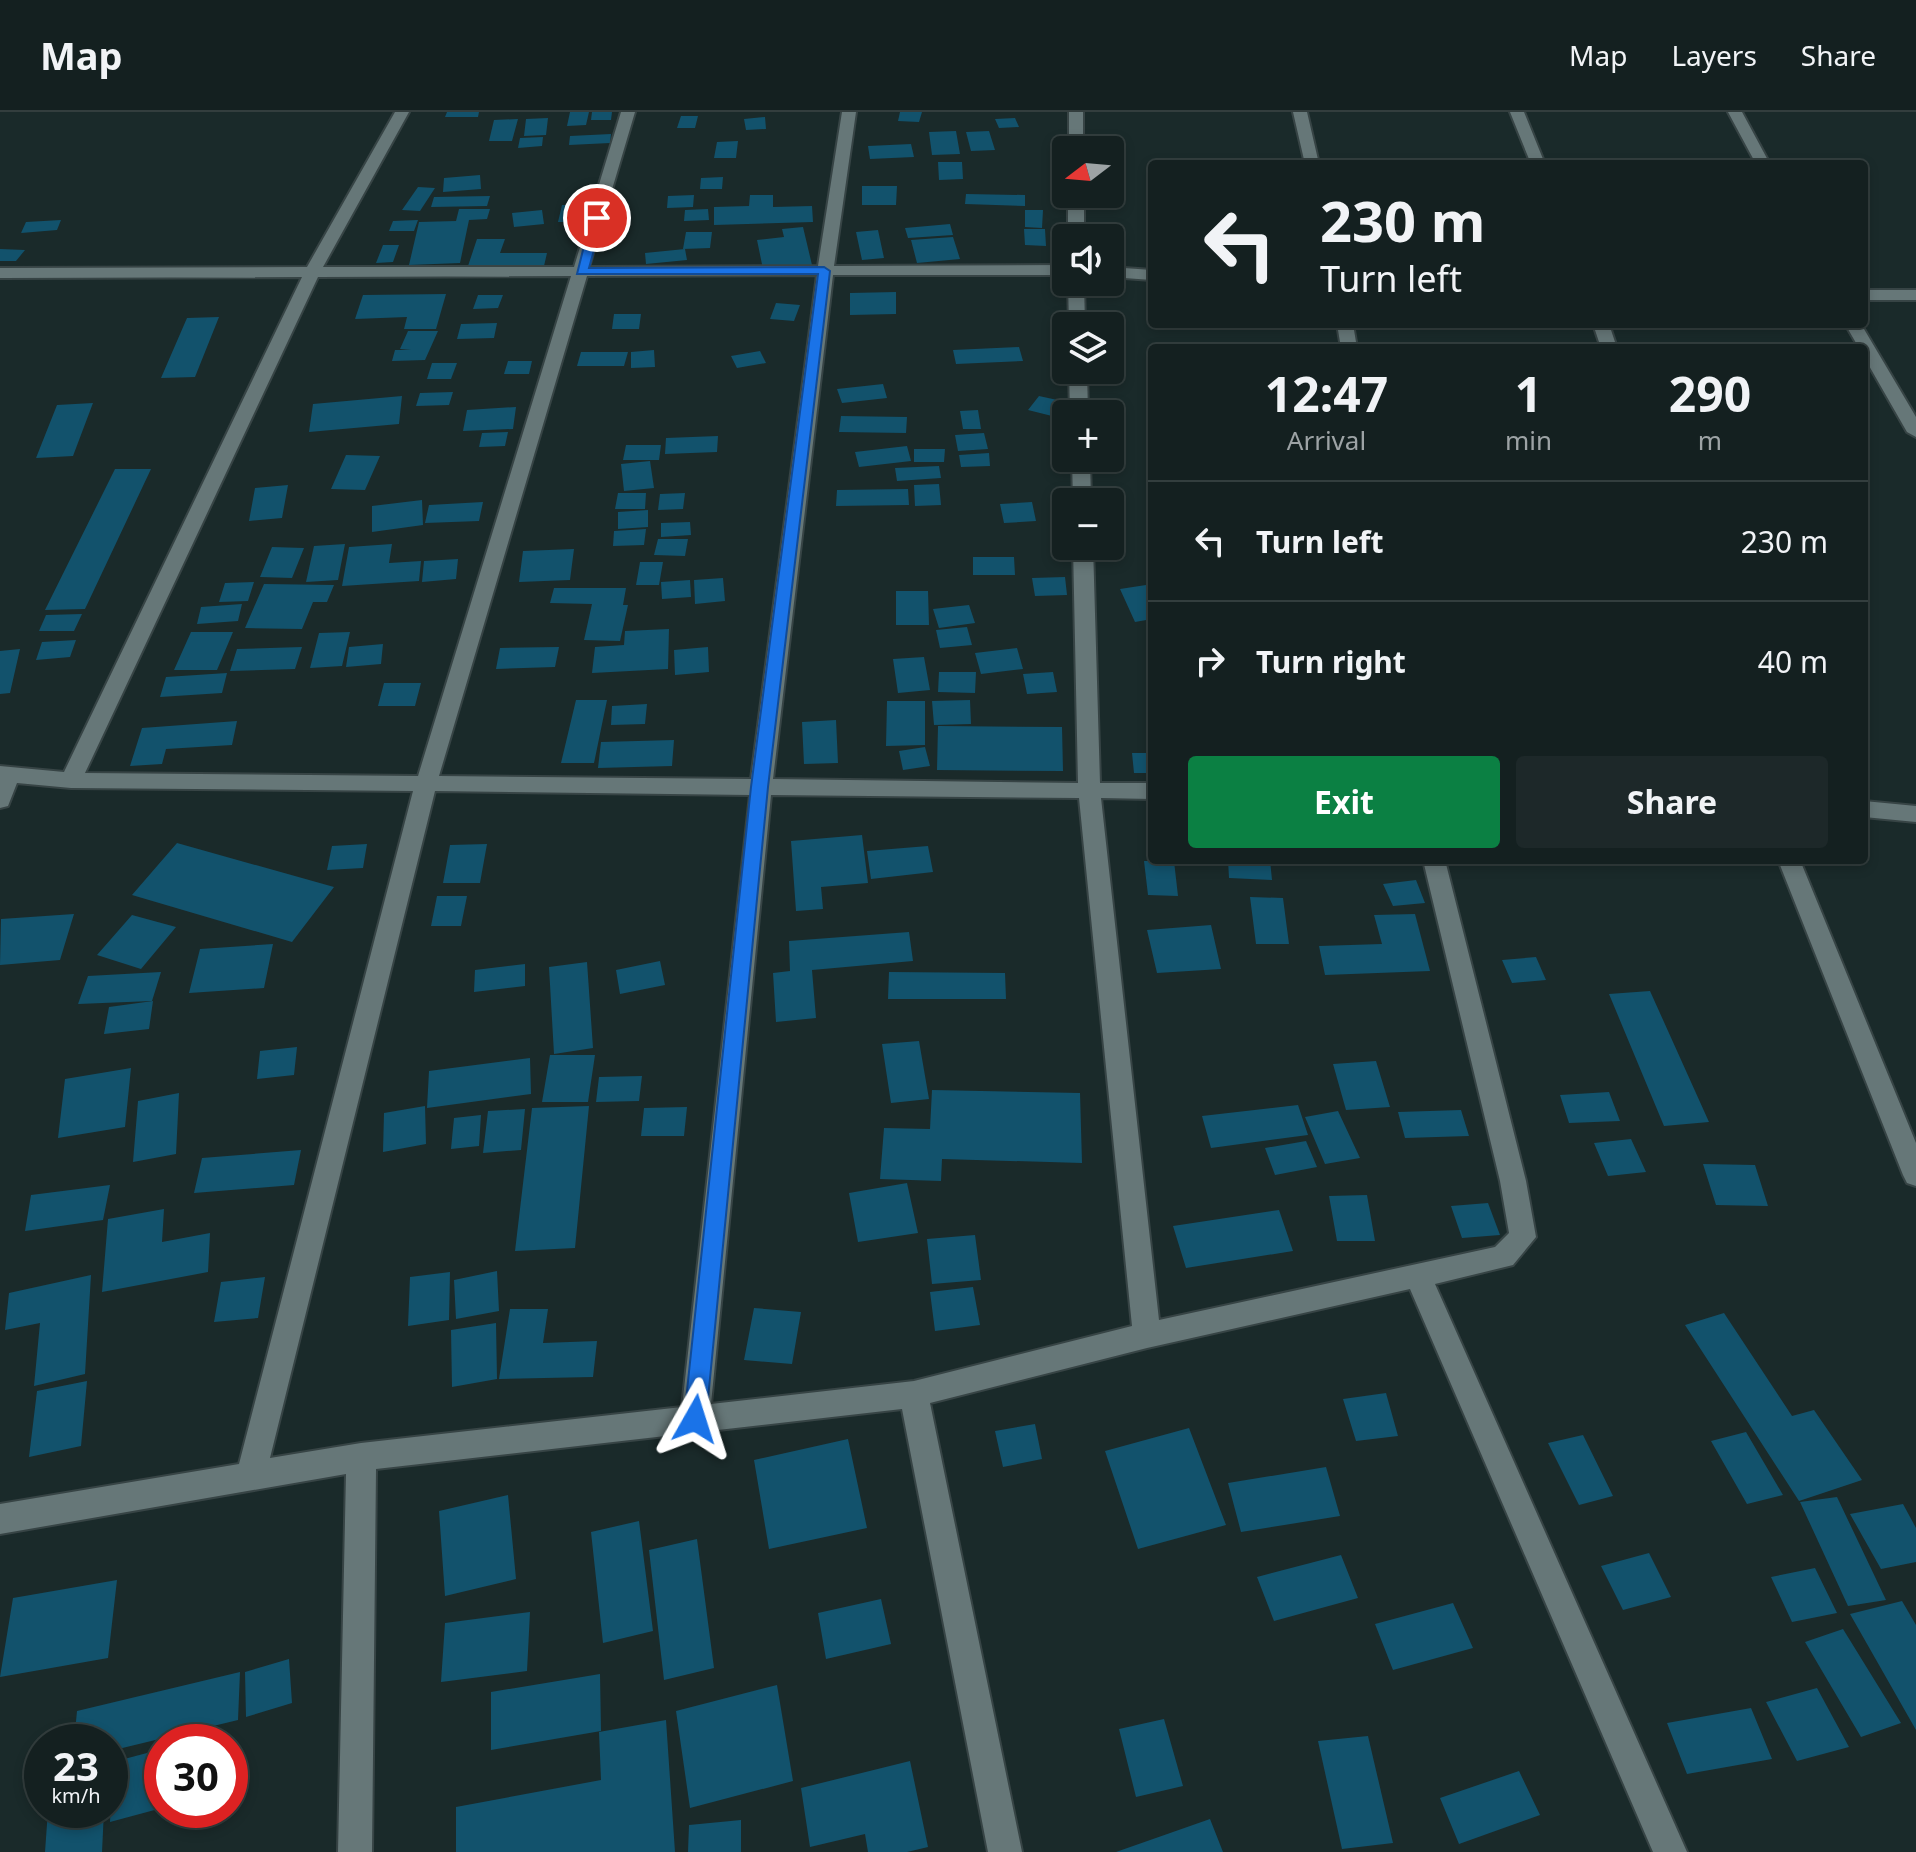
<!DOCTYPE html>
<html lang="en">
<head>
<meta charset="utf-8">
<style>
	:root { --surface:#142020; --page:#1d2829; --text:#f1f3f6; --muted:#9da3a5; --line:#333e3e; --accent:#0b8043 }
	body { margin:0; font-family:"Noto Sans",sans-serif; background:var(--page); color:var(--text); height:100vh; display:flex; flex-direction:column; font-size:30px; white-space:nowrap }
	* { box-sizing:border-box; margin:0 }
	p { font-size:26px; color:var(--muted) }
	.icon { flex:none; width:44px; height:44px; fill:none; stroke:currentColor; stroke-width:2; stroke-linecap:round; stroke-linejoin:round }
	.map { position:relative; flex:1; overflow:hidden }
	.sheet { position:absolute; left:1148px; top:232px; width:720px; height:520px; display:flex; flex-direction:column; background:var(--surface); border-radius:8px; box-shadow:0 4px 12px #0003,0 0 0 2px var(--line) }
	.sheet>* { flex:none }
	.banner { position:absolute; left:1148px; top:48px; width:720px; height:168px; border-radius:8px; box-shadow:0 4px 12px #0003,0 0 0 2px var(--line); background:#142020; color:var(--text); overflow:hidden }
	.needle { width:52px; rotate:254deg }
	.buttons { position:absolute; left:1052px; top:24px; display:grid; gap:16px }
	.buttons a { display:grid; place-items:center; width:72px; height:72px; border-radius:8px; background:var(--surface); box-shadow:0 4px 12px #0003,0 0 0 2px var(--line); font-size:40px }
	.speed { position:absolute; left:24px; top:1612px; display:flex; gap:16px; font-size:40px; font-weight:700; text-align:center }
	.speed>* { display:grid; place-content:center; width:104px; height:104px; border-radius:50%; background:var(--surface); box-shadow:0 4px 12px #0003,0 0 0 2px var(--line); line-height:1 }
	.speed small { font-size:20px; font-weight:400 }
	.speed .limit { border:12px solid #d22; background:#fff; color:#111 }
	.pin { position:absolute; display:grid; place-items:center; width:68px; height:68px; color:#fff; margin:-34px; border:4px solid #fff; border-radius:50%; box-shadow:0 2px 8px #0007 }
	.me { position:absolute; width:88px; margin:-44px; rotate:6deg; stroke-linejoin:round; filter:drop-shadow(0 0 6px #0008) }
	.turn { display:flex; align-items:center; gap:28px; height:168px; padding:0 40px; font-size:36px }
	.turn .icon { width:104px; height:104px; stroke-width:2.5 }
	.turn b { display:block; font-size:56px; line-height:68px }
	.eta { display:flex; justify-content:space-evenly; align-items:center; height:136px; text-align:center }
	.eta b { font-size:48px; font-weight:700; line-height:56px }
	.primary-button { display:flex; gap:16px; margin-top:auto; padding:16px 40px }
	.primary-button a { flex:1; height:92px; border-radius:8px; background:var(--accent); color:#fff; font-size:32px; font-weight:700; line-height:92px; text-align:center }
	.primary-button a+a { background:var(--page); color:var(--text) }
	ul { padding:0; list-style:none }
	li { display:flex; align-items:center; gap:24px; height:120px; padding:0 40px; border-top:2px solid var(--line) }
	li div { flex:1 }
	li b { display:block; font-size:30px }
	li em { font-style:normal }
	header { display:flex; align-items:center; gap:48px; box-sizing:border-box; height:112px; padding:0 40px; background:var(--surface); border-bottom:2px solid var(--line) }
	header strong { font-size:38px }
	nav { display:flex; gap:44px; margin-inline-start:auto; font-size:28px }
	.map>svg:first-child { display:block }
</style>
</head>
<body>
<header>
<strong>Map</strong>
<nav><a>Map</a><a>Layers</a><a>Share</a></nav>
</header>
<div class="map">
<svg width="1916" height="1740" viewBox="0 0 1916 1740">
	<rect width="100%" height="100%" fill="#1a2a2a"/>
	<path fill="#12526c" d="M447,0H479L478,5H445Z
		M570,0H589L586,13L567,14Z
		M592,0H612L611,8H591Z
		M900,0H922L919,10L898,9Z
		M681,4H698L695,16H677Z
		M765,5L766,17L746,18L744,7Z
		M548,6L546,23L524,24L526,7Z
		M1015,6L1019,15L999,16L995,7Z
		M518,7L512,29H489L494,8Z
		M956,19L960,42L932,43L929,20Z
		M989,19L995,38L971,39L966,20Z
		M611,22L610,31L569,33L570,24Z
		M543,25L542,34L518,36L520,26Z
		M738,29L736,46H714L717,30Z
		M911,32L914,45L870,47L868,34Z
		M938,50H962L963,67L939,68Z
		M480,63L481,77L443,80L444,66Z
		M723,65L722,77H700L701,66Z
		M862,74H897L896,93H862Z
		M418,75L435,76L420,99L402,98Z
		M966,82L1025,83V94L965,92Z
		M694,83L693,95L667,96L668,84Z
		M750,83H773V95L812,94L813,110L714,113V95L749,94Z
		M490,84L487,94L431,95L434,85Z
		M562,93H587L582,110H558Z
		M459,97H490L487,107L469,108L460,151L409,153L419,110L456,109Z
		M708,97L709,108L684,109L685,98Z
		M542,98L544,112L514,115L512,101Z
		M1025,98H1043L1042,116L1025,115Z
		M61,108L57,118L21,121L26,110Z
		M418,108L414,119H389L393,109Z
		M950,112L953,123L908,126L905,116Z
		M803,115L812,153L763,157L757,128L784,125L782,117Z
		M1024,117H1045L1046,134L1025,133Z
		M878,118L884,146L862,148L856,120Z
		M686,120H712L710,136L683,137Z
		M953,125L960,147L917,151L911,128Z
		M477,127H505L500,141H547L544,154H468Z
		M383,133H399L393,150L376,151Z
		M0,137L25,138L16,149H0Z
		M685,137L687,148L646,152L645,141Z
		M896,180V202L850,203V181Z
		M446,182L436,217H404L407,205L355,207L363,183Z
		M478,183H503L498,196L473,197Z
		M776,191L800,193L794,209L770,207Z
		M614,202H641L639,217H612Z
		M219,205L195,265L161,266L187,206Z
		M497,211L494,226L457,227L461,212Z
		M408,219H438L425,248L392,249L395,238H411L400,237Z
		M1019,235L1023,249L956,252L953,238Z
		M654,238L655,255L631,256V240Z
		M760,239L766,251L737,256L731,244Z
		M581,240H628L624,254H577Z
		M508,249H532L529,262H504Z
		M432,251H457L451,267H427Z
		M883,272L887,286L842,291L837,277Z
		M453,280L449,293L416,294L420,281Z
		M402,284L399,312L309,320L313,292Z
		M1039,284L1062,289L1052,304L1028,298Z
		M93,291L73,344L36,346L57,293Z
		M516,295L513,317L463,319L467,298Z
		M978,298L981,317H963L960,299Z
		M841,304L907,305L906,321L839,320Z
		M508,320L505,334L479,335L482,321Z
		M984,321L988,337L958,339L955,323Z
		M718,324L717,340L665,342L666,326Z
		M626,333H661L659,348H623Z
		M907,334L911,349L859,355L855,340Z
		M914,337H945L944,350H914Z
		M989,341L990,354L961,355L959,343Z
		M346,343L380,344L365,378L331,377Z
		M650,349L654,376L624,379L621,352Z
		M939,354L941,366L897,369L895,356Z
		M115,357H151L85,497L45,498Z
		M939,372L941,393L915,394L914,373Z
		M288,373L282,406L249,409L255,376Z
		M908,377L909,393L836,394L837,378Z
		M618,381H646L645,397H615Z
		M685,381L683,397L658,398L660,382Z
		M422,388L423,413L372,420V394Z
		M483,390L479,409L425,411L429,393Z
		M1032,390L1036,409L1004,411L1000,392Z
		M648,398V415L618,417V400Z
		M690,410L691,423L661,425V411Z
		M646,417L644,433L613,434L614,419Z
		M658,427H688L685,444L654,443Z
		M345,432L338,468L306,470L314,434Z
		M392,432L389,451L421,449L419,469L342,474L349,435Z
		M272,435L304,436L292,466L260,465Z
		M574,437L570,468L519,470L523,439Z
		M973,445H1014L1015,463H973Z
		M458,447L456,467L422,470L424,449Z
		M640,450H663L659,473H636Z
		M1065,465L1067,483L1035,484L1032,466Z
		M723,466L725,489L695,492L694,468Z
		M690,468L691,485L662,487L661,470Z
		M254,470L248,489L219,490L225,471Z
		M264,472L334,473L327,490H313L302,517L245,516Z
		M1146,473L1152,486V507L1135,510L1120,477Z
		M554,476H626L623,493H628L620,529L584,528L592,492L550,491Z
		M896,479H928L929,513H896Z
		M242,492L238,509L197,512L201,495Z
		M969,493L975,511L939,516L933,497Z
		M82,502L74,519H39L46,503Z
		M967,515L972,533L940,536L936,518Z
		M669,517L668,557L592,561L595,535L624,533L625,519Z
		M191,520H233L217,558H174Z
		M350,520L342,554L310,556L319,521Z
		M76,528L70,545L36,548L42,530Z
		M383,532L381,552L346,555L349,535Z
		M302,535L295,557L230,559L237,537Z
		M559,535L555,555L496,557L500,536Z
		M708,535L709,560L675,563L674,538Z
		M1017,536L1023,557L981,562L975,541Z
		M20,537L10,581L0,582V539Z
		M924,545L930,578L898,581L893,547Z
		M939,560H976L975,581L938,580Z
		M1053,560L1057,580L1027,582L1023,562Z
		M227,561L222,581L160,585L166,565Z
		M384,571H421L415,594H378Z
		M576,588H607L594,651H561Z
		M970,588L971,612L934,613L932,589Z
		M887,589H925V633L886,634Z
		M647,592L645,612L611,613L612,594Z
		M836,608L838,651L804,652L802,610Z
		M237,609L232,633L166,637L162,652L130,654L142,616Z
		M938,614L1062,615L1063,659L937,658Z
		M674,628L672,654L598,656L601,630Z
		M925,635L930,654L903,658L899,639Z
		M1132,641H1152V661H1134Z
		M862,723L868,771L821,775L823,797L796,799L791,729Z
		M177,731L334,775L292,830L132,783Z
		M367,732L363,756L327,758L332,734Z
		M487,732L480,771H443L450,733Z
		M928,734L933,760L871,767L867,739Z
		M1228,748H1270L1272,768L1229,766Z
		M1144,749H1174L1178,784L1148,783Z
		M1416,768L1425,791L1393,794L1383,772Z
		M437,784H467L461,814H431Z
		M1250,785L1283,786L1289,832H1256Z
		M74,802L60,848L0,853L1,807Z
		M1415,802L1430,859L1325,863L1319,834L1382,832L1374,803Z
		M132,803L176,815L141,857L97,843Z
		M1211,813L1221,857L1157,861L1147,818Z
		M909,820L913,849L812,858L816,906L776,910L773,861L790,859L789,829Z
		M273,832L264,876L189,881L200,837Z
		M1536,845L1546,868L1512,871L1502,848Z
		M660,849L665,873L620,882L616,858Z
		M587,850L593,936L554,942L549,855Z
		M525,852V874L474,880L475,858Z
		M161,860L152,889L78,892L88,864Z
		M889,860L1005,861L1006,887H888Z
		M1650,879L1709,1010L1664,1014L1609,882Z
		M153,889L149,917L104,922L109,895Z
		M919,929L929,987L891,991L882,932Z
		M297,935L294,963L257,967L260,939Z
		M550,943H595L588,990H542Z
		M530,946L531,982L427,996L429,959Z
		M1376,949L1390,995L1346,998L1333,952Z
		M131,956L125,1015L58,1026L65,967Z
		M642,964L639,989L596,990L599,965Z
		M932,978L1080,981L1082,1051L942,1047L941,1069L880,1067L884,1016L930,1017Z
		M1609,980L1620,1009L1569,1011L1560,983Z
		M179,981L176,1042L133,1050L138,989Z
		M1298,993L1308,1023L1211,1036L1202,1004Z
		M425,994L426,1032L383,1040L384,1001Z
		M589,994L575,1136L515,1139L532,996Z
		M687,995L684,1024H641L644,996Z
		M525,997L521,1038L483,1041L488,999Z
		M1461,998L1469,1024L1405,1026L1398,1000Z
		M1338,999L1360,1046L1325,1052L1305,1005Z
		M481,1003L479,1034L451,1037L454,1006Z
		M1631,1027L1646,1060L1608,1064L1594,1031Z
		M1306,1029L1317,1055L1275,1063L1265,1036Z
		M301,1038L294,1073L194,1081L202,1046Z
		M1703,1052L1755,1053L1768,1094L1716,1093Z
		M907,1071L918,1121L858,1130L849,1081Z
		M110,1073L103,1108L25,1119L31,1083Z
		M1367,1083L1375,1129H1337L1329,1084Z
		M1488,1091L1500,1123L1462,1126L1451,1094Z
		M164,1097L162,1130L210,1121L208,1160L102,1180L108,1107Z
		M1279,1098L1293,1139L1186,1156L1173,1114Z
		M975,1123L981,1168L932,1172L927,1127Z
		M497,1159L499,1199L456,1207L454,1168Z
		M450,1160L449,1208L408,1214L410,1165Z
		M91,1163L85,1262L34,1274L40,1211L5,1218L9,1181Z
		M265,1165L258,1206L214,1210L221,1170Z
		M973,1175L980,1213L935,1219L930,1180Z
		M754,1196L801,1200L792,1252L744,1248Z
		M510,1197H548L543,1231L597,1229L593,1265L499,1267Z
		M1724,1201L1792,1304L1814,1298L1862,1368L1799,1389L1685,1213Z
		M496,1211L497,1267L452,1275L451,1218Z
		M87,1269L81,1334L29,1345L37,1279Z
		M1386,1281L1398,1324L1356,1329L1343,1287Z
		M1035,1312L1042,1347L1003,1355L995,1319Z
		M1189,1316L1226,1413L1138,1437L1105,1339Z
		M1746,1320L1783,1383L1747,1392L1711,1329Z
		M1583,1323L1613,1384L1579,1393L1548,1331Z
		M848,1327L867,1416L769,1437L754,1348Z
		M1326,1355L1340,1404L1241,1420L1228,1371Z
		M508,1383L516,1467L445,1484L439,1399Z
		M1837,1385L1886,1488L1848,1494L1800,1390Z
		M1903,1392L1916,1416V1450L1881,1457L1850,1402Z
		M639,1409L653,1519L603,1531L591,1420Z
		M697,1427L714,1556L664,1568L649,1438Z
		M1649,1441L1671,1485L1623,1498L1601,1454Z
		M1341,1443L1358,1486L1274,1509L1257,1465Z
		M1815,1456L1837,1501L1792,1510L1771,1465Z
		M117,1468L108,1546L0,1565L13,1486Z
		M881,1487L891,1532L826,1547L818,1501Z
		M1902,1489L1916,1513V1618L1850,1502Z
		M1453,1491L1473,1536L1393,1558L1375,1512Z
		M530,1500L527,1559L441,1570L445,1511Z
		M1843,1517L1901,1611L1861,1625L1805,1530Z
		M289,1547L292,1591L246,1605L245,1560Z
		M240,1560L238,1608L110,1639V1630H74L77,1599Z
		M600,1562L601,1619L491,1638V1580Z
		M777,1573L793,1669L690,1696L676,1599Z
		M1817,1576L1849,1635L1797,1649L1766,1590Z
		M1751,1596L1772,1647L1687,1662L1667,1611Z
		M1164,1607L1183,1674L1136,1685L1119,1617Z
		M666,1608L675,1740H456V1695L601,1668L599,1620Z
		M227,1621V1630H196V1629Z
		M1368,1624L1393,1731L1342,1737L1318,1629Z
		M162,1637V1696L110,1710L113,1650Z
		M910,1649L928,1735L907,1740H868L865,1722L810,1735L801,1676Z
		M1519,1659L1540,1703L1459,1732L1440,1686Z
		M48,1698H104L102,1740H45Z
		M1210,1707L1223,1740H1116Z
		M741,1708V1740H688L689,1713Z"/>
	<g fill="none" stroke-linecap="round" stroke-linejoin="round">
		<g stroke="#374445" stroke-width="4">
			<path id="minor" d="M395,0H409L323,155H574L621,0H635L589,155L818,154L842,0H856L834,154L1066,153V163H833L773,667L1078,671L1073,434H1093L1100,671H1152V687L1101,686L1159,1208L1495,1135L1509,1121L1500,1069L1423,748H1445L1526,1069L1536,1125L1513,1153L1435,1172L1687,1740H1653L1410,1177L1147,1236L930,1291L1022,1740H988L902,1297L376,1357L372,1740H338L346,1362L0,1422V1392L239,1352L413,679L71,676L17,671L8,694L0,696V654L64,660L302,165L0,166V156L307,155ZM817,163L751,667L439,664L587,164ZM571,164L418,664L85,661L318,165ZM435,679L750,683L682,1295L361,1331L270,1346ZM771,683L1079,686L1132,1214L914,1269L711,1292Z
				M1069,0H1083V38H1069Z
				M1293,0H1307L1319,52H1305Z
				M1510,0H1524L1545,52H1531Z
				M1728,0H1742L1770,52H1756Z
				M1068,82H1084V126H1068Z
				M1110,155L1152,158V168L1110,165Z
				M1068,170H1084L1085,214H1069Z
				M1864,178H1916V188H1864Z
				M1337,212H1353L1357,236H1341Z
				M1593,212H1609L1617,236H1601Z
				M1845,212H1861L1916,305V325L1907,320L1864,245V236H1859Z
				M1069,258H1087L1088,302H1070Z
				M1072,346H1090L1091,390H1073Z
				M1864,689L1916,694V710L1864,705Z
				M1778,748H1800L1916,1031V1074L1907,1071L1903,1063Z"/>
		</g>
		<use href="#minor" fill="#667778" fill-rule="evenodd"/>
	</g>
	<path fill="#1a73e8" stroke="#114b97" stroke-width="2" d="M597,103L603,106L589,156L824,155L830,159L768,675L706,1307L703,1314L695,1317L687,1314L684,1307L751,675L818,162H577L591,106Z"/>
</svg>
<div class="buttons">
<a><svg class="needle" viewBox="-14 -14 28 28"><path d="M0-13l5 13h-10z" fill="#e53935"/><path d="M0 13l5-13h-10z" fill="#9da3a5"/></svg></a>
<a><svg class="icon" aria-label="sound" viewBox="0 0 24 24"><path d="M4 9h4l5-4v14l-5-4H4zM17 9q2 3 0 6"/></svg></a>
<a><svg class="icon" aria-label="layers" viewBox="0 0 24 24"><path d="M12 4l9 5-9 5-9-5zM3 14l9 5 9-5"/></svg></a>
<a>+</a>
<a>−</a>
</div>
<div class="speed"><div>23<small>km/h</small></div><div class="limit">30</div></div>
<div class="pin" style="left:597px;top:106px;background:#d93025"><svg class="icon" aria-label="arrive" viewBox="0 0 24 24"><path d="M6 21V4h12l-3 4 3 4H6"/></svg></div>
<svg class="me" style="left:695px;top:1307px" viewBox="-20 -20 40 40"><path d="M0-17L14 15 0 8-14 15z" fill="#1a73e8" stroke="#fff" stroke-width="4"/></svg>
<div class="banner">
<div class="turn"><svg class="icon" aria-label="left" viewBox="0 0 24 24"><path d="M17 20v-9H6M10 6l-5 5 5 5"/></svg><div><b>230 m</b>Turn left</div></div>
</div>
<section class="sheet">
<div class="eta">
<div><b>12:47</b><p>Arrival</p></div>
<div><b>1</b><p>min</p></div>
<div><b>290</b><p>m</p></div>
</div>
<ul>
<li><svg class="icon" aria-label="left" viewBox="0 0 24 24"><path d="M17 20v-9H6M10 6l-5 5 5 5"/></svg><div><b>Turn left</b></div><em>230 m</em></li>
<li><svg class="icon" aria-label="right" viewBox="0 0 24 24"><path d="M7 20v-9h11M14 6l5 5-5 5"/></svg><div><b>Turn right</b></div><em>40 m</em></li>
</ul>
<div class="primary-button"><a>Exit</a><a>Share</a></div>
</section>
</div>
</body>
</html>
